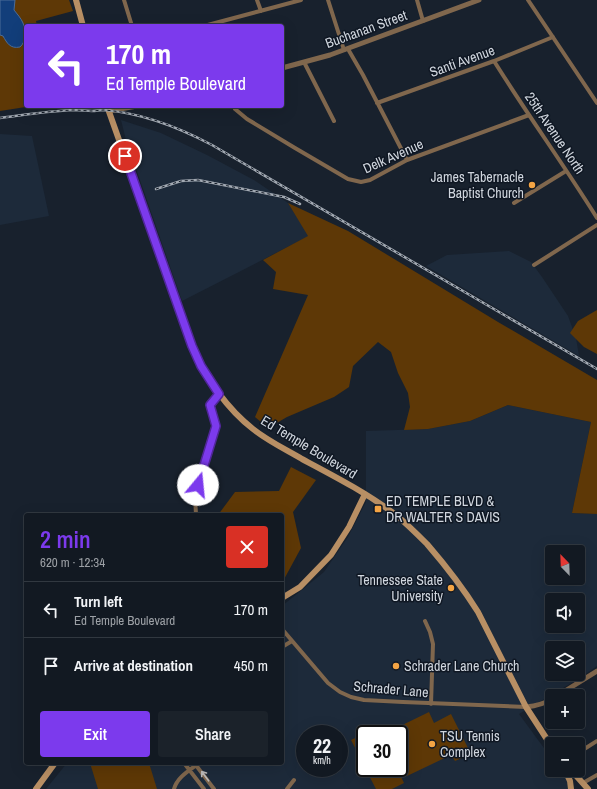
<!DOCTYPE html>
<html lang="en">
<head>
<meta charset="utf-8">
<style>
	:root { --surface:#121922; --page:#1b222a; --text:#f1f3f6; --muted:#9ca0a5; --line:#313840; --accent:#7c3aed }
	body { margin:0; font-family:"Archivo Narrow",sans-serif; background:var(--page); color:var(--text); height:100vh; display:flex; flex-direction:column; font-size:15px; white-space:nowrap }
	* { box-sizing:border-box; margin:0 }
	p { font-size:13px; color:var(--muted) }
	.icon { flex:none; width:22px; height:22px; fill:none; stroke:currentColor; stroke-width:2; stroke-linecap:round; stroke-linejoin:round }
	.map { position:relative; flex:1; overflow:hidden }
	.side { position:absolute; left:24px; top:513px; width:260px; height:252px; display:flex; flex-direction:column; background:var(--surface); border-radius:4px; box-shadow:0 4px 16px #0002,0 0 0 1px var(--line) }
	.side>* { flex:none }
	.hud { position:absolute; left:24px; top:24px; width:260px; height:84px; border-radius:4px; box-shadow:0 4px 16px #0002,0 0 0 1px var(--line); background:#7c3aed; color:#fff; overflow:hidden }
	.needle { width:26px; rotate:337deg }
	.buttons { position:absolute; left:545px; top:545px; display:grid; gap:8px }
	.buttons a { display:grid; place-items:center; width:40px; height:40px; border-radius:4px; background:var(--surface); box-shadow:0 4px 16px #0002,0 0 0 1px var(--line); font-size:20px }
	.speed { position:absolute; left:296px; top:725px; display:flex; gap:8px; font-size:20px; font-weight:700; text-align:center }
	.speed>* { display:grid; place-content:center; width:52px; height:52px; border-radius:50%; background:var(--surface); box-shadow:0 4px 16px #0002,0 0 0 1px var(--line); line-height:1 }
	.speed small { font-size:10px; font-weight:400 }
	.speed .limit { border:2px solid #111; border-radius:6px; background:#fff; color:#111 }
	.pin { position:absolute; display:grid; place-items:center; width:34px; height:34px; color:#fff; margin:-17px; border:2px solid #fff; border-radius:50%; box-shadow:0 1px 4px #0007 }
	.me { position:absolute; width:44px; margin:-22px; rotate:17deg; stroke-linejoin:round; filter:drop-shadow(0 0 3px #0008) }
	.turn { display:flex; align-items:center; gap:14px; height:84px; padding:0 16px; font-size:18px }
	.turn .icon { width:52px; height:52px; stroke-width:2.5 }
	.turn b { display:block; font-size:28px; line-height:34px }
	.round { display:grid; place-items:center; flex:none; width:42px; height:42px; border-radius:4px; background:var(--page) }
	.summary { display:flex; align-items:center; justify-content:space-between; height:68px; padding:0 16px }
	h1 { font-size:24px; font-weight:600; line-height:30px; color:var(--accent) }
	.primary-button { display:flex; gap:8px; margin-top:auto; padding:8px 16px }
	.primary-button a { flex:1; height:46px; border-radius:4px; background:var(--accent); color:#fff; font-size:16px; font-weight:600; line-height:46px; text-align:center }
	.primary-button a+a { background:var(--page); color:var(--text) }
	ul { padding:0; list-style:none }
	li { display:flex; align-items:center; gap:12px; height:56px; padding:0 16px; border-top:1px solid var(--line) }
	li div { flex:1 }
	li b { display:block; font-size:15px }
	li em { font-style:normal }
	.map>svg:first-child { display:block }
</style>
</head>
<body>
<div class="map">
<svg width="597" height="789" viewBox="0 0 597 789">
	<rect width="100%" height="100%" fill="#18212d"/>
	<path fill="#1d2a3a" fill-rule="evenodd" d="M121,120L161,133L207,155L254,180L288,203L309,236L182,301L126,140Z
		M0,134L32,136L49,216L0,225Z
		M509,251L531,262L542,277L568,316L576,338L579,356L426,266L447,255Z
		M508,405L591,422L572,513L597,514V666L580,678L519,714L552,759V770H560L571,785L568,789H46L67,763H282V606L324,572L348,537L366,502V431L428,429L470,421ZM552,552H578V578H552ZM552,600H578V626H552ZM552,648H578V674H552ZM305,734H339V768H305ZM365,734H399V768H365Z"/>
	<path fill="#5e3806" d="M0,0H69L73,11L36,21L37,26H26V106H32L0,111Z
		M288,203L348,231L498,322L597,380V514L572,513L591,422L508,405L470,421L428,429L404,430L410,407L408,393L398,373L391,352L378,342L353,366L349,387L334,397L287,417L268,428L255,417L308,295L273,289L276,272L263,260L308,236Z
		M597,310V354L584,347L570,333L578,321Z
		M291,467L316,480L293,512L301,548L282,583V515H218L235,492L279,491Z
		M429,712L434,723L451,714L471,754L455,761L451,755L407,776L399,760V734H386V733Z
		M378,727L382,734H365V767L351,740Z
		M90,763H149L157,789H98Z
		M365,768H397L404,783L392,789H376Z"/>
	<path fill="#123e7a" stroke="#4b6c98" d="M0,0H15L14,10C17,14 21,18 23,23C26,31 26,42 20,47C10,49 7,43 3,36L0,35Z"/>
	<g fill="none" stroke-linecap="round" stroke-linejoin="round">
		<path stroke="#80674d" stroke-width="4" d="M124,0L132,26
			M257,0L261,11
			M328,0L344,50
			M417,0L423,21
			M528,0L597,103
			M204,26L301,0
			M348,49L363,75L407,160
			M494,61C527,114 564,165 597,218
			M304,62L334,121
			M377,103L494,61L553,37
			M234,106L235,109L247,119L295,148L348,179L361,182L370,180L407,160L529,115
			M514,203L566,171
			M534,265L597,225
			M196,515L195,495L216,425L210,405L219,394
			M425,621L430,632L433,644L431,704
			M282,629L328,683L340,692L351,697L364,700L403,702L526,707
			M282,647L292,641
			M578,753L597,741
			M184,763L204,789
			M195,764L214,789
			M583,783L597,775
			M174,789C177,777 190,770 199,763
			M287,789L294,780"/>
		<path stroke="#80674d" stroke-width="5" d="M282,68L330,55L479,0
			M109,111L137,106
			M557,696L597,671
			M526,707C535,706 544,704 552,699"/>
		<path stroke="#b88f64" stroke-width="6" d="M76,0L83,26
			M107,106L192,346C206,378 225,407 253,429C268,441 285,449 302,459C334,476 367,493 396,515C407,524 417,534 427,544C446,566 463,588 478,612L526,707L552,747
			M282,598L300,587L331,555L349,527L365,494
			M565,770L570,781L571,789
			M571,770L588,789
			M36,789L55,763"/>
		<g stroke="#a2a9b2" stroke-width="2.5">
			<path id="rail" d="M0,118C24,115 49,111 73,110C80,110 86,111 92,111C96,111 100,110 104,110C143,113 178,127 212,145L597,369
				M156,189L181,181L198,180L284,197L300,204"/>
		</g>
		<use href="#rail" stroke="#0f1723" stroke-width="1" stroke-dasharray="3" stroke-linecap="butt"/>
	</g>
	<defs><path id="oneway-shaft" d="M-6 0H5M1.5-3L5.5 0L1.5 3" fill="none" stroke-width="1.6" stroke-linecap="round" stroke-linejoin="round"/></defs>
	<use stroke="#bcbaba" href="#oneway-shaft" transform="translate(205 776) rotate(-127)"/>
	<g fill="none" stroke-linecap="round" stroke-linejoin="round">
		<g stroke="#51269a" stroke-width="10">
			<path id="route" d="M125,156L192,346L201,366L219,394L210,405L216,426L198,485"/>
		</g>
		<use href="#route" stroke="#7c3aed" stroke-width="7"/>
	</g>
	<g fill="#f4a444" stroke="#0f1723" stroke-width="1.5">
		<circle cx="532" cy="185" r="4"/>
		<rect x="374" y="505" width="8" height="8" rx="2"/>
		<circle cx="451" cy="588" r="4"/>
		<circle cx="396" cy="666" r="4"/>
		<circle cx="432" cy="744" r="4"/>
	</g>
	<g text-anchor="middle" stroke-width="3" stroke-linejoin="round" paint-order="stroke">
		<g font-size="14" fill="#d0d6de" stroke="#0f1723">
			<text transform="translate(366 29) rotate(-20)" y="5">Buchanan Street</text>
			<text transform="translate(462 61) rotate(-20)" y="5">Santi Avenue</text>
			<text transform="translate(555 133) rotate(56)" y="5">25th Avenue North</text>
			<text transform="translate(393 156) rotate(-24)" y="5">Delk Avenue</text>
			<text transform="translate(309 447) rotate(31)" y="5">Ed Temple Boulevard</text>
			<text transform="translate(391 689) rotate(5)" y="5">Schrader Lane</text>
		</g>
		<g font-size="14" fill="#d0d6de" stroke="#0f1723" text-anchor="start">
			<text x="524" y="182" text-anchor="end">James Tabernacle<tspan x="524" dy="16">Baptist Church</tspan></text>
			<text x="386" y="506">ED TEMPLE BLVD &amp;<tspan x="386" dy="16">DR WALTER S DAVIS</tspan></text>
			<text x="443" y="585" text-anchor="end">Tennessee State<tspan x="443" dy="16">University</tspan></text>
			<text x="404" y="671">Schrader Lane Church</text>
			<text x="440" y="741">TSU Tennis<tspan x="440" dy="16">Complex</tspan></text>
		</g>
	</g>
</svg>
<div class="buttons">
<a><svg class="needle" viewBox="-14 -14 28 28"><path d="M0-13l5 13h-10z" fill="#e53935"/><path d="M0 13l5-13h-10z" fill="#9ca0a5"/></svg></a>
<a><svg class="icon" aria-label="sound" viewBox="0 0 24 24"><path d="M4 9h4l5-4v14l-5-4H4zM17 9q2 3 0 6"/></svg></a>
<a><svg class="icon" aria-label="layers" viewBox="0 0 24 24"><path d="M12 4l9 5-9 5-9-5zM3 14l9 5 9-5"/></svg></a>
<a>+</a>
<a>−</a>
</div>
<div class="speed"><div>22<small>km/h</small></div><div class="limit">30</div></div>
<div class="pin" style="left:125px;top:156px;background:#d93025"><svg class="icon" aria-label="arrive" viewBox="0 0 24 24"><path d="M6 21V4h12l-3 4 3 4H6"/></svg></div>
<svg class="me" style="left:198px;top:485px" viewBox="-20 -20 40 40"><circle r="19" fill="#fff"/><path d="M0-13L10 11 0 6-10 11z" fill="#7c3aed"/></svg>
<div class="hud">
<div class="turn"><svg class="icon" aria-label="left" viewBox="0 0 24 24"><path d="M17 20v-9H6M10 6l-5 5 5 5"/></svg><div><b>170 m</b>Ed Temple Boulevard</div></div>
</div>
<section class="side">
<div class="summary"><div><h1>2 min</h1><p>620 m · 12:34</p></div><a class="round" style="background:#d93025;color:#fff"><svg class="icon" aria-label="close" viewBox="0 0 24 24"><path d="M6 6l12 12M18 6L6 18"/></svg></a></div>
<ul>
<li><svg class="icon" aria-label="left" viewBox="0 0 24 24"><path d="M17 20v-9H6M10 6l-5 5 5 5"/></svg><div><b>Turn left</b><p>Ed Temple Boulevard</p></div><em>170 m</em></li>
<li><svg class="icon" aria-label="arrive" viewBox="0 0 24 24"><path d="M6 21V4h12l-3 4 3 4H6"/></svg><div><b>Arrive at destination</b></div><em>450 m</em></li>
</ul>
<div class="primary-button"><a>Exit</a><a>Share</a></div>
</section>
</div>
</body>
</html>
